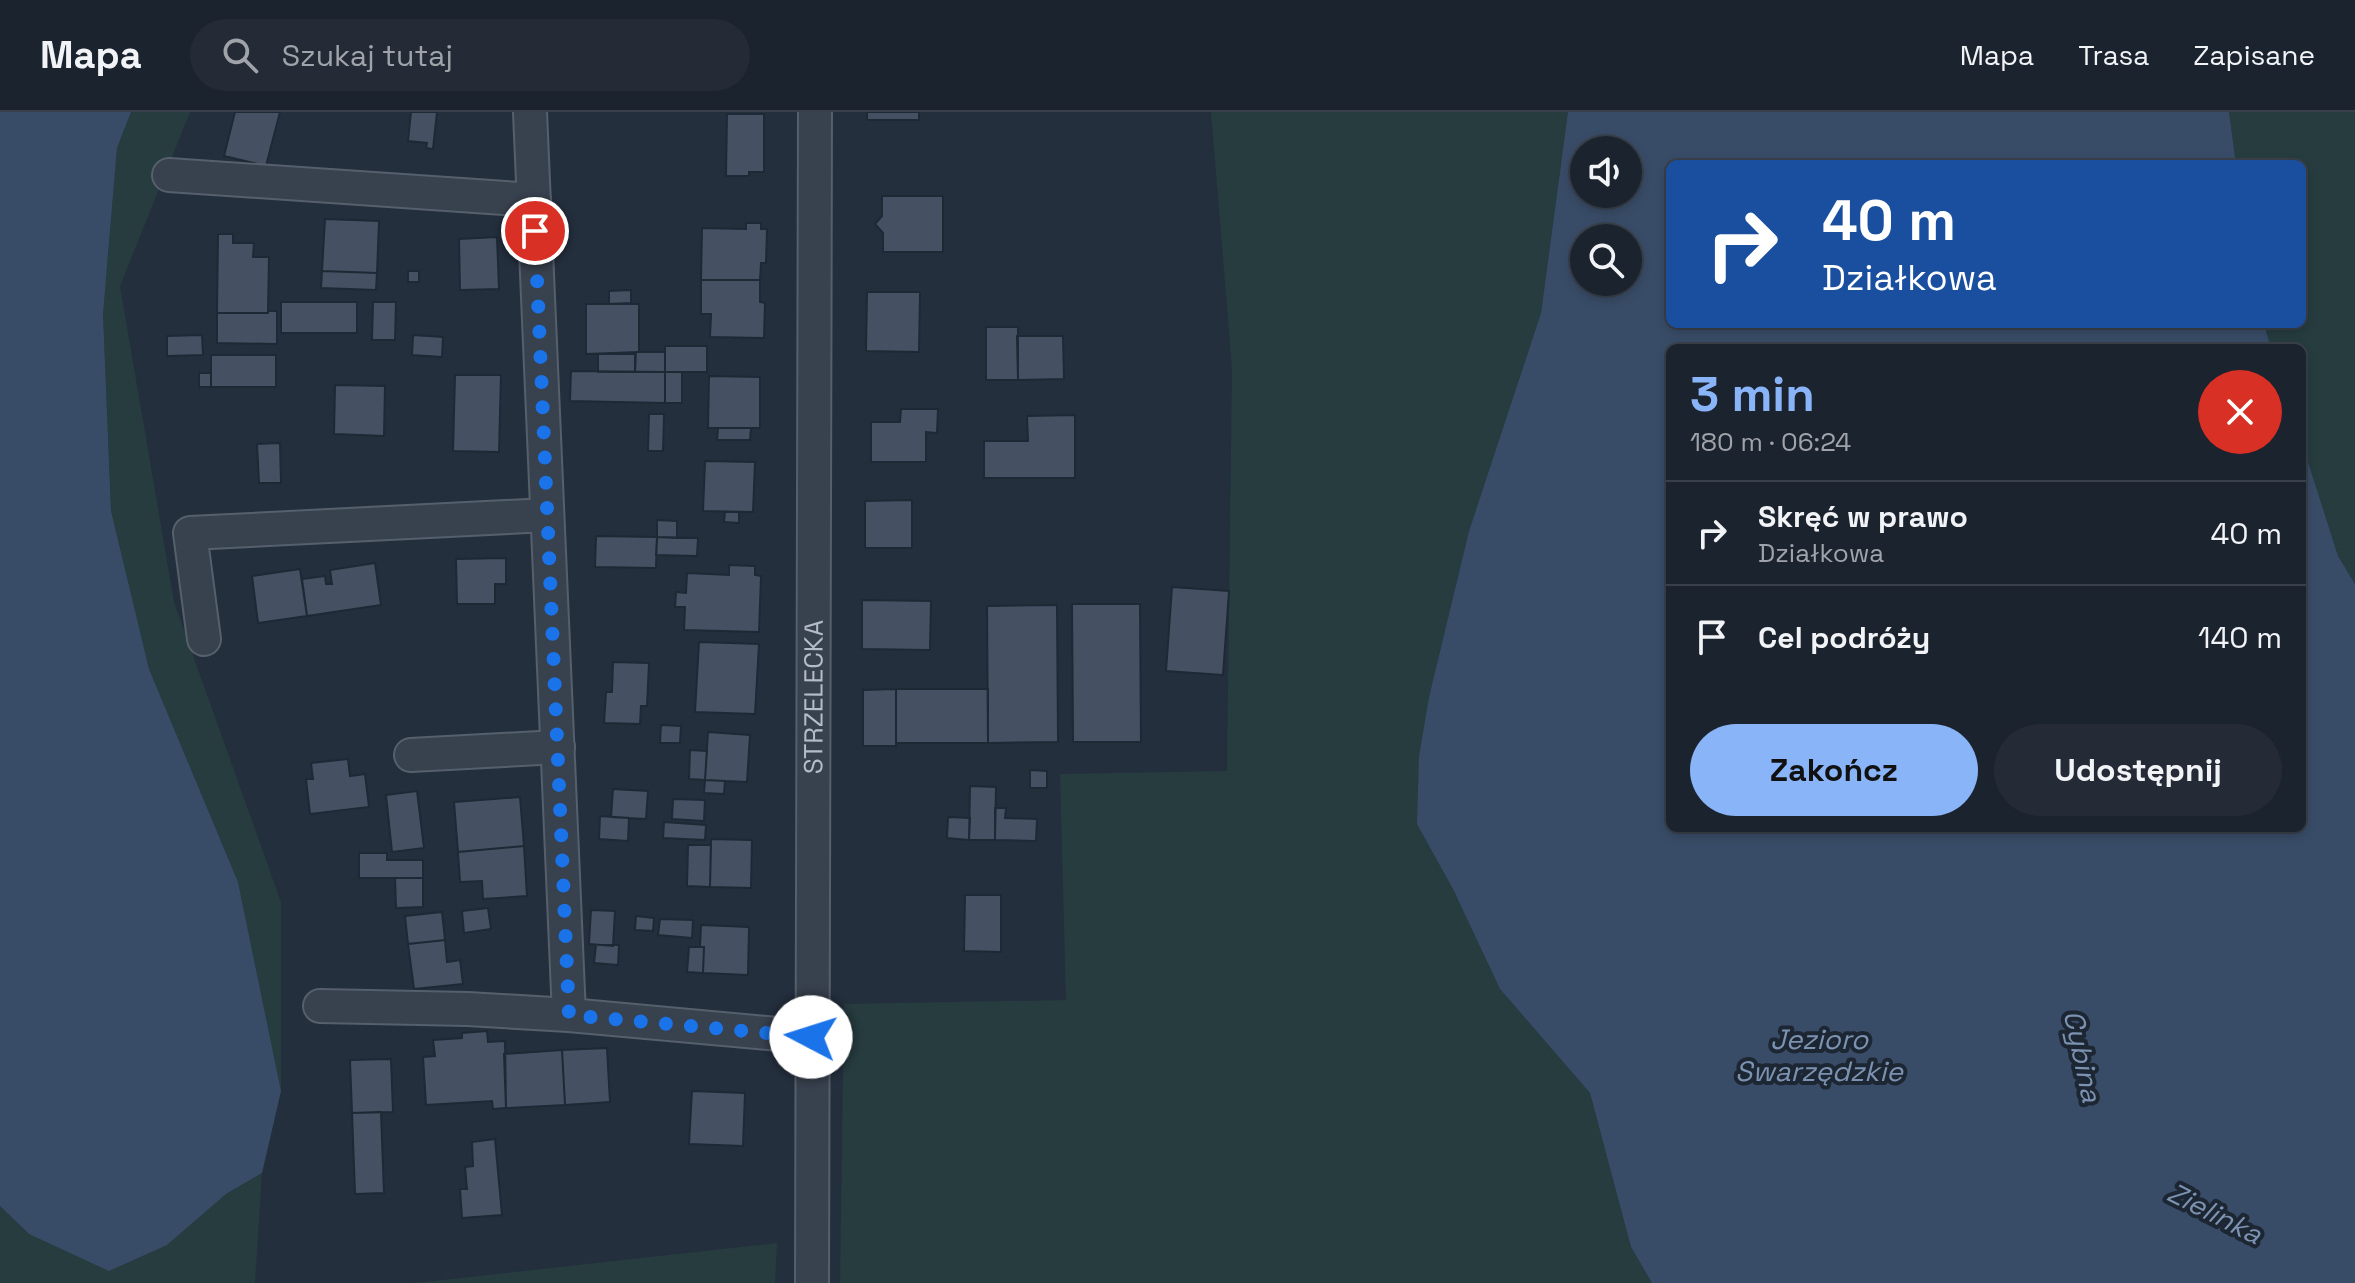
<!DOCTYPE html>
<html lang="pl">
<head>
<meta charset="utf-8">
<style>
	:root { --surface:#1b232e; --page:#242b36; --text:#f1f3f6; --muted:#a0a4aa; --line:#39404a; --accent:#8ab4f8 }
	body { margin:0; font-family:"Space Grotesk",sans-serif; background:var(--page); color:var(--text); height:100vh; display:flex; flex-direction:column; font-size:30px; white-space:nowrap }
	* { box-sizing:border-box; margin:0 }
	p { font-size:26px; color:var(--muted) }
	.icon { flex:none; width:44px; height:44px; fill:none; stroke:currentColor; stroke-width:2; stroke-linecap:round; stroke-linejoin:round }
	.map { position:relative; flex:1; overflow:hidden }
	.side { position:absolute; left:1666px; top:232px; width:640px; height:488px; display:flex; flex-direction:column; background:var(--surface); border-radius:12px; box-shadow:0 4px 12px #0003,0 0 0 2px var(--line) }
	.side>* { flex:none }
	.guide { position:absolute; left:1666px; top:48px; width:640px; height:168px; border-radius:12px; box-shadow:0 4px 12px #0003,0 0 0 2px var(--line); background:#1a4fa0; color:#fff; overflow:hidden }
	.buttons { position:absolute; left:1570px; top:24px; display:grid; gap:16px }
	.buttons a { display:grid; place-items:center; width:72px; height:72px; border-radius:50%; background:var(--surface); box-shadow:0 4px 12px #0003,0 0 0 2px var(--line); font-size:40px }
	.pin { position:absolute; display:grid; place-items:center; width:68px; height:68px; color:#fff; margin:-34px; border:4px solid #fff; border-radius:50%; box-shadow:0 2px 8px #0007 }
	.me { position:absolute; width:88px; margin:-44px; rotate:275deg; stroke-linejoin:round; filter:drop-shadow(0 0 6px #0008) }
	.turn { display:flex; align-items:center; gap:28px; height:168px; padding:0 24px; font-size:36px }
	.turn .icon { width:104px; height:104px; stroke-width:2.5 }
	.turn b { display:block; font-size:56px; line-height:68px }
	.round { display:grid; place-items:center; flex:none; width:84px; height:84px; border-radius:42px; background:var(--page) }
	.headline { display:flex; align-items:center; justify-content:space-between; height:136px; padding:0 24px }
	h1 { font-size:48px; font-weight:600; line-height:60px; color:var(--accent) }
	.action { display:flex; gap:16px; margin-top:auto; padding:16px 24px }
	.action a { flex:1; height:92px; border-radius:48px; background:var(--accent); color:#111; font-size:32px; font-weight:600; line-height:92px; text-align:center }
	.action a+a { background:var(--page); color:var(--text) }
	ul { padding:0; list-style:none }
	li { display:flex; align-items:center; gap:24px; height:104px; padding:0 24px; border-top:2px solid var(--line) }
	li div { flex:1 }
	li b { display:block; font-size:30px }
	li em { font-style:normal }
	header { display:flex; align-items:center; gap:48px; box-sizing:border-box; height:112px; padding:0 40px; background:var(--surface); border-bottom:2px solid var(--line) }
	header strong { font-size:38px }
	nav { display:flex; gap:44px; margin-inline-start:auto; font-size:28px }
	.search { width:560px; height:72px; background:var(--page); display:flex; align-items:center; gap:20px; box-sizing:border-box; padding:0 28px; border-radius:44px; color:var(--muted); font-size:30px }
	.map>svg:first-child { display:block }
</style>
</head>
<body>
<header>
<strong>Mapa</strong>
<div class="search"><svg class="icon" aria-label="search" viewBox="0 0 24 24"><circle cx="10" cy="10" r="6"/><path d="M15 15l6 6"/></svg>Szukaj tutaj</div>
<nav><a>Mapa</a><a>Trasa</a><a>Zapisane</a></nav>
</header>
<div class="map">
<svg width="2355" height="1171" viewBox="0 0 2355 1171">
	<rect width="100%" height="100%" fill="#242f3e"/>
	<path fill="#263c3f" d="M131,0H190L120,174L174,490L281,790V979L238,770L149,557L111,399L103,202L117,36Z
		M1211,0H1568L1541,201L1469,419L1429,585L1417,711L1453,777L1500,877L1590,981L1631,1135L1652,1171H840L844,892L1066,888L1060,662L1227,659L1232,256Z
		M2229,0H2355V472L2338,444L2302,331V236H2271L2264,212H2302V52H2236Z
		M262,1061L255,1171H0V1094L29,1122L167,1133L226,1082Z
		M777,1131L775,1171H415Z"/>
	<path fill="#394c67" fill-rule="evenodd" d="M0,0H131L117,36L103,202L111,399L149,557L238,770L281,979L262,1061L226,1082L167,1133L109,1159L29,1122L0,1094Z
		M1568,0H2229L2236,52H1670V212H2264L2271,236H1670V716H2302V331L2338,444L2355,472V1171H1652L1631,1135L1590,981L1500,877L1453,777L1417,712L1419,645L1429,585L1469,419L1541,201ZM1584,38H1628V82H1584ZM1584,126H1628V170H1584Z"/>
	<path fill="#455162" stroke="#1f2835" stroke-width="2" d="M235,0H280L266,54L224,44Z
		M411,0H437L433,37L426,36L427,31L408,29Z
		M867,0H919V8H867Z
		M727,2H764V60H749V64H726Z
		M882,84H943V140H883V121L875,112L882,104Z
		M325,107L379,109L377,161L322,159Z
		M746,111H761V117H767L766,151H761L760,168H701L702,116L746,117Z
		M218,122H233V131H254L253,145H269L268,201H217Z
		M497,125L499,177L460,178L459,127Z
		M322,159L377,161L376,178L321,176Z
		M408,159H419V170H408Z
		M701,168H760V190L765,191L764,226L710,225L711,202H701Z
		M631,178V191L609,192V179Z
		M867,180H920L919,240L866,239Z
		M281,190H357V221H281Z
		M373,190H396L395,228H372Z
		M586,192H639V240L586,242Z
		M268,199H277V232L217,231V201H268Z
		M986,215H1018V268H986Z
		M202,223L203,243L167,244V224Z
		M413,223L443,225L442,245L412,243Z
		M1017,224H1063L1064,267L1018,268Z
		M665,234H707V260H665Z
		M636,240H665V260H635Z
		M598,242H635V260H598Z
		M211,243H276V275H211Z
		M571,259L665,260V291L570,289Z
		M665,260H682V291H665Z
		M199,261H211V275H199Z
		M455,263H501L499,340L453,339Z
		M709,264L760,265V316H708Z
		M335,273L385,274L384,324L334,322Z
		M901,297H938L937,321L926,320V350H871V310H900Z
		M649,302H664L663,339H648Z
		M1075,303V366H984V329H1028L1027,304Z
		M718,316H751L750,328H717Z
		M280,331L281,371H259L257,332Z
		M705,349L755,350L753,400L703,399Z
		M912,388V436H865V389Z
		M725,400H739V411L724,410Z
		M657,408L677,409V426L657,425Z
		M596,424L657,425L656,456L595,455Z
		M657,425L698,426L697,444L656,443Z
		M506,446V472H495V492H457L456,447Z
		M375,451L381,493L307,504L302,467L325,464L326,472H332L330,458Z
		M729,453L755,454V463L761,464L759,520L684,518L685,495H675L676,480L686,481L687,461L729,463Z
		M300,457L307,504L258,511L252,464Z
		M1172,475L1229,479L1223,563L1166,559Z
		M862,488L931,489L930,538L862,537Z
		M1072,492H1140L1141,630H1073Z
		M1057,493L1058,630L988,631L987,494Z
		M699,530L759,532L755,602L695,600Z
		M613,550L649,551L647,594H641L640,612L604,611L606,580H612Z
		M896,577V634H863V578Z
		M896,577H988V631H896Z
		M661,613L681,614L680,631H660Z
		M708,620L750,623L747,670L705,668Z
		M690,638L707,639L705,668L689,667Z
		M348,647L350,664L365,662L369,695L310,702L306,667H313L311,651Z
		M1030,658L1047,659V676H1030Z
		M705,668L725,669L724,682L704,681Z
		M970,674L996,675L995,728H969Z
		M613,677L648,679L646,707L611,705Z
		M417,679L424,736L392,740L386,683Z
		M520,685L524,734L458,740L454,690Z
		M673,687L705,688L704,709L672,707Z
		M995,696H1006L1005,706L1037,707L1036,729L995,728Z
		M600,704L629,706L628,729L599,727Z
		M948,705L970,706L969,728L947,726Z
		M664,710L706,713L705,728L663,726Z
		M711,727L752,728L751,776L710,775Z
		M688,733H711L710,775L687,774Z
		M524,734L527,784L483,787L482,769L460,770L458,740Z
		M359,741H387V748H423V766H359Z
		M395,766H423V795L396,796Z
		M965,783H1001V840L964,839Z
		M488,796L491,817L464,821L462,799Z
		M591,798L615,799L613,834L589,832Z
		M442,800L445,828L408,832L405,804Z
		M636,804L654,806L653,819L635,818Z
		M660,807L693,808L692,826L658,823Z
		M701,813L749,815L748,863L703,861L704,835H700Z
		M445,828L447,850L460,848L463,872L414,877L408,832Z
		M596,833H619L618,853L594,851Z
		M689,835H704L703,861L687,860Z
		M487,919L488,930L505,929L506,996L493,997L492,989L426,993L423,945L435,944L433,928L462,926V921Z
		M607,936L610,990L565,993L562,938Z
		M562,938L565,993L506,996L504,942Z
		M391,947L393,1000L352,1001L350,948Z
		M692,979L745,981L743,1034L689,1032Z
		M381,1000L384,1081L355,1082L352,1001Z
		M495,1027L502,1103L462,1106L460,1077H467L465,1055L473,1054L472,1030Z"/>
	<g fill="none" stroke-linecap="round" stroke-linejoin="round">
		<g stroke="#565f6c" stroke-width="36">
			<g id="street">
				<path d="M530,0L569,903"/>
				<path d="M169,63L534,88"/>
				<path d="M204,527L190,421L547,403"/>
				<path d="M411,643L558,635"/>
				<path d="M320,894L468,897L569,903L811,925"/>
				<path id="s1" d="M812,1171L815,0"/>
			</g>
		</g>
		<use href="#street" stroke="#38414e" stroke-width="32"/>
	</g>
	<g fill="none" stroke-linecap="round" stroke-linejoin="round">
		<path stroke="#1a73e8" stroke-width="14" stroke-dasharray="0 25.2" d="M535,119L569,903L811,925"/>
	</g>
	<g text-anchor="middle" stroke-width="8" stroke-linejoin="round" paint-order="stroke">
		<g font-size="26" fill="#b4bcc9" stroke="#1d2633">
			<text dy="9" stroke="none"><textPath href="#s1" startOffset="586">STRZELECKA</textPath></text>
		</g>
		<g font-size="28" font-style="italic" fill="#7c92b1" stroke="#1d2633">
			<text x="1819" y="937">Jezioro<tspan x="1819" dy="32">Swarzędzkie</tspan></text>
			<text transform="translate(2083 944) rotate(78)" y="10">Cybina</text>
			<text transform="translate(2215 1101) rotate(27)" y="10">Zielinka</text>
		</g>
	</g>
</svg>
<div class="buttons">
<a><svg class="icon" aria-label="sound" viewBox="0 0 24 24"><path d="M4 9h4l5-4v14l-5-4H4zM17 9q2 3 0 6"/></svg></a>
<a><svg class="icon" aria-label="search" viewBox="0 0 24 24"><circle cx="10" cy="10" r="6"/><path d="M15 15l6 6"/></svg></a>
</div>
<div class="pin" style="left:535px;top:119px;background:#d93025"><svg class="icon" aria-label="arrive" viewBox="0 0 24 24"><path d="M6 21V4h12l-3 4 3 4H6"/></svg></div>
<svg class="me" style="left:811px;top:925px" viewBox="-20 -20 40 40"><circle r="19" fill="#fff"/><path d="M0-13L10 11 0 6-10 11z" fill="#1a73e8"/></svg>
<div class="guide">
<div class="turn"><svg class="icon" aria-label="right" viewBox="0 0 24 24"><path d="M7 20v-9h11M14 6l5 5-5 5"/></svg><div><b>40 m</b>Działkowa</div></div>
</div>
<section class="side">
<div class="headline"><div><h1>3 min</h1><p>180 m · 06:24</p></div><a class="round" style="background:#d93025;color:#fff"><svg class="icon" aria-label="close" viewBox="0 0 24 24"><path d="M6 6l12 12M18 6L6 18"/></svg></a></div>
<ul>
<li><svg class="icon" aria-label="right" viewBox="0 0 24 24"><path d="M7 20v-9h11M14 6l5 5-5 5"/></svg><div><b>Skręć w prawo</b><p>Działkowa</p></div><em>40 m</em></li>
<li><svg class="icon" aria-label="arrive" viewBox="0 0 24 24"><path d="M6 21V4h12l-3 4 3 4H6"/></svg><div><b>Cel podróży</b></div><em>140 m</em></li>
</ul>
<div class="action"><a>Zakończ</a><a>Udostępnij</a></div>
</section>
</div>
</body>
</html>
